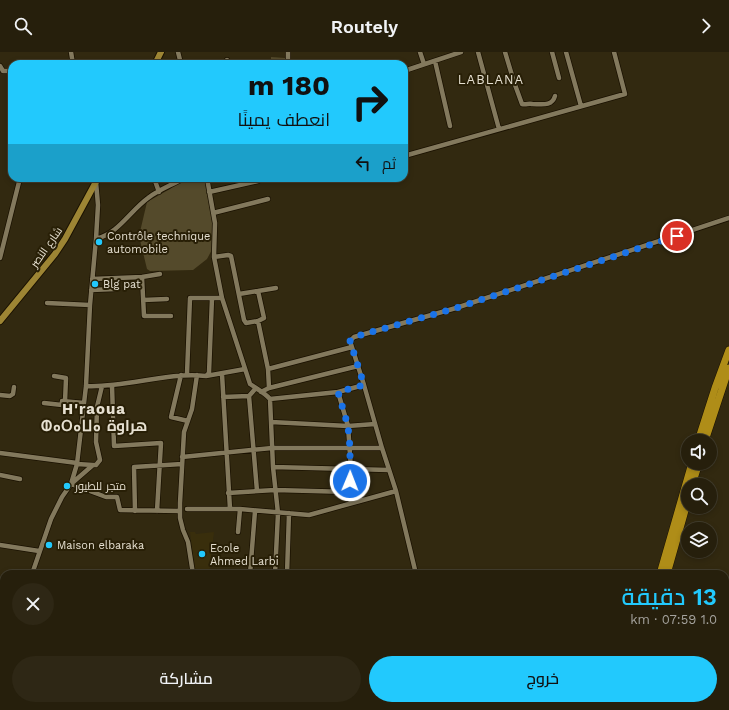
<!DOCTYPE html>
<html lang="ar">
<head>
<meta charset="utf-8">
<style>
	:root { --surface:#261f0c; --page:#2e2715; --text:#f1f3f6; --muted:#a4a29d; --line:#423d2d; --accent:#22c9fd }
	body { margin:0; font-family:"Work Sans",Cairo,"Noto Sans Tifinagh",sans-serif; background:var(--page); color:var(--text); direction:rtl; height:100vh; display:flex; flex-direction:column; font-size:15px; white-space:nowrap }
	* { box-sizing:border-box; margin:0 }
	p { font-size:13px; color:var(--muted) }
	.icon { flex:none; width:22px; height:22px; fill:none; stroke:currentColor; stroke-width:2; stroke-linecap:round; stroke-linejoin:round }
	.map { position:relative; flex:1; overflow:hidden; direction:ltr }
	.details { position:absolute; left:0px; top:518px; width:729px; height:140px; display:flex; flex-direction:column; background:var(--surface); border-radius:12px 12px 0 0; box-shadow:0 2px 6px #0003,0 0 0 1px var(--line); direction:rtl }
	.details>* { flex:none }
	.hud { position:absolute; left:8px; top:8px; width:400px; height:122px; border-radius:12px; box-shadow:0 2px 6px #0003,0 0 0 1px var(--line); direction:rtl; background:#22c9fd; color:#111; overflow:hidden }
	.controls { position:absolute; left:681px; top:382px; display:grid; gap:8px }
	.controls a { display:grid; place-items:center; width:36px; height:36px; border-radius:50%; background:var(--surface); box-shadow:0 2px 6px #0003,0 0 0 1px var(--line); font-size:20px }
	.pin { position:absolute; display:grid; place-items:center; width:34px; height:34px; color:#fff; margin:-17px; border:2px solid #fff; border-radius:50%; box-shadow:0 1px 4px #0007 }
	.me { position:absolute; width:44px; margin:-22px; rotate:1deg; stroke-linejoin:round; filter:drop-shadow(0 0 3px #0008) }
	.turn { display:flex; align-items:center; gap:14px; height:84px; padding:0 12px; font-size:18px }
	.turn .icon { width:52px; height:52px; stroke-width:2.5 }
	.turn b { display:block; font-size:28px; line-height:34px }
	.then { display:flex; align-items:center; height:38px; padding:0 12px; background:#0003; gap:8px; font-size:15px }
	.round { display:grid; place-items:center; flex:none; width:42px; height:42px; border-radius:21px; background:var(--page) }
	.overview { display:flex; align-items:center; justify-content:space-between; height:68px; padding:0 12px }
	h1 { font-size:24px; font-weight:600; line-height:30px; color:var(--accent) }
	.action { display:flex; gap:8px; margin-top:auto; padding:8px 12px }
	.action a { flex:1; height:46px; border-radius:24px; background:var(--accent); color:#111; font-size:16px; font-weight:600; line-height:46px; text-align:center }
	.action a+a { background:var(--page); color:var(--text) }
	header { display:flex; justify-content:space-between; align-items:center; height:52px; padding:0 12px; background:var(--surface); font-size:18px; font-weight:600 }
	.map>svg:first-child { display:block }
</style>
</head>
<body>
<header><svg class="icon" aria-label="forward" viewBox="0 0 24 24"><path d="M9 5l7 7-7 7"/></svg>Routely<svg class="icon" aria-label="search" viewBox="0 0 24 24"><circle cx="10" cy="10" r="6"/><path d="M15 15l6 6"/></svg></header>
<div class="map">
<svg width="729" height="658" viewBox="0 0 729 658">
	<rect width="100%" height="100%" fill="#322910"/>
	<path fill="#392e0c" d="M190,480H195L196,482L214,480L209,522H195Z"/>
	<path fill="#544a2b" d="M271,5L285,6L286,12H271Z
		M186,126H203L207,130L214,158L215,192L207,207L193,218L150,219L147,217L139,184L147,150L170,137L179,129Z"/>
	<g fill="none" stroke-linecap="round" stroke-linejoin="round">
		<g stroke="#1a1100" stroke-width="6">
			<path id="minor" d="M71,0L73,12
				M178,0L181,12
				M288,0V12
				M420,0L424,12
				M478,0L499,77
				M505,0L514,30L522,52C526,53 529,51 532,52C541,52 552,55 555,44
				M552,0L559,26
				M566,0L581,54
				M227,8V12
				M435,9L450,74
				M0,14L3,19H12
				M404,19L461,0
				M404,104L625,42L614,0
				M154,126L159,140
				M207,126L215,171L214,205L222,246L250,332C257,337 265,341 270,347L273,415L278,461L275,522
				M209,140L258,129
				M213,161L268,147
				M96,187C119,181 130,159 148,146C158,138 172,133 184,126
				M214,205L228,203L231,204L244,268L246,271L258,269L268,317L269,336
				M0,206L20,126
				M142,225L144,264H171
				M92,227L142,225L160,222
				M91,238L116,237
				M258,239L276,236
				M239,242L258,239L264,266L258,269
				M143,248L167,247
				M47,251L90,253
				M268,317L352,295
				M187,322L190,246H222
				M222,322L230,457
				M181,323L171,365L188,369
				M54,324L66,326L65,350
				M206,324L245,317
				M112,333L114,394L161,391L157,459
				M86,334C127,336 164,320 206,324L209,321L212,246
				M256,336L249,344L257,439
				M261,340L269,336L358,314
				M338,340L348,374L349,388L351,418L349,440L351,450
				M0,343L10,344L13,342L14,335
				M223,345L249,344
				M270,347L338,340L364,333
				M44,351L62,353V349L84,351
				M271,370L348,374L375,372
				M0,401L77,411
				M182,405L272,396H382
				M77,412L93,413
				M273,415L389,418
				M0,423L20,427
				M71,432L106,445H117L120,458L180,459
				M71,432L93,413H96L100,408L96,390L97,355L102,334
				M228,441L275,438L349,440
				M187,457H240
				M135,459L134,415L182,412
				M238,480L240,457L309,463L396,439
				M0,493L39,499
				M56,520L61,522
				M32,522L51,467L62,445L71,432L77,412L86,334L90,253L96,187L98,153L96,130
				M193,522L188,490L183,478L180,466V451L184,380L192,357L197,323
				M250,522L255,459
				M287,522L289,461
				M416,522L396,439L382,396L364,333L350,289L354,285L456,256L729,166
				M0,568H4
				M725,598L729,597
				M20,654L21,658
				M47,654L48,658
				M215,654V658
				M449,654V658
				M466,654H470
				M93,658L94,654
				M123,658V654
				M155,658V654
				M161,658V654"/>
		</g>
		<g stroke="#1a1100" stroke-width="8">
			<path id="major" d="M155,12L161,0
				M0,269L55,202L65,187L98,126"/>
		</g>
		<g stroke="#1a1100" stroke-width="8">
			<path id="highway" d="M698,389L715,336L729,298
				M705,389L729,316
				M692,433L699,411
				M660,522L692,411
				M667,522L688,448
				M623,658L624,654
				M629,658L630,654"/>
		</g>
		<use href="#minor" stroke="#83795d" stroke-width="4.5"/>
		<use href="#major" stroke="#9d8534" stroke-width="6"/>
		<use href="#highway" stroke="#af8d18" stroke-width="7"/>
	</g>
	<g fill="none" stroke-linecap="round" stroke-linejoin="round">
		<path stroke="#1a73e8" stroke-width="7" stroke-dasharray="0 12.6" d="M350,429V396L348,374L338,340L364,333L350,289L354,285L456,256L677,184"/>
	</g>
	<g fill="#22c9fd" stroke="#281f06" stroke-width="1.5">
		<circle cx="99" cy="190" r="4"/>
		<circle cx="95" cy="232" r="4"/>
		<circle cx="67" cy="434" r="4"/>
		<circle cx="49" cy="493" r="4"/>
		<circle cx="202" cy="502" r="4"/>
	</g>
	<g text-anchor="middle" stroke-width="4" stroke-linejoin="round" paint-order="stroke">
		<g font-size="11" fill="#e6e0d1" stroke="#281f06" text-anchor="start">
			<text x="107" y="188">Contrôle technique<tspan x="107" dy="13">automobile</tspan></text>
			<text x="103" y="236">Blg pat</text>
			<text x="75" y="438">متجر للطيور</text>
			<text x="57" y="497">Maison elbaraka</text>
			<text x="210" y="500">Ecole<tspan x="210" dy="13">Ahmed Larbi</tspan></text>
		</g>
		<g font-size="11" fill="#e6e0d1" stroke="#281f06">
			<text transform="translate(46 195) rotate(-55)" y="4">شارع النصر</text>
		</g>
		<g font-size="13" letter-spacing="1" fill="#e6e0d1" stroke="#281f06">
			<text x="491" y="32">LABLANA</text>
		</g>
		<g font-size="15" font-weight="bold" letter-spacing="1" fill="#e6e0d1" stroke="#281f06">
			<text x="94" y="362">H'raoua<tspan x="94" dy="17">ⵀⴰⵔⴰⵡⴰ هراوة</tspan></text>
		</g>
	</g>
</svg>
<div class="controls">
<a><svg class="icon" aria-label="sound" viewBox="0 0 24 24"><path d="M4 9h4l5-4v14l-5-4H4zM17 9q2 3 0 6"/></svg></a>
<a><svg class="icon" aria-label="search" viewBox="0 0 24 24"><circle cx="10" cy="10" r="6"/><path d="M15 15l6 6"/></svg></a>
<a><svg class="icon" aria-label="layers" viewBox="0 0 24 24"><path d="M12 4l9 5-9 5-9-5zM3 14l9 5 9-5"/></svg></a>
</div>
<div class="pin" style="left:677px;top:184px;background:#d93025"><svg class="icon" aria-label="arrive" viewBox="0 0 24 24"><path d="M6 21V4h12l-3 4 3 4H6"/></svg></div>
<svg class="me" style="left:350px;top:429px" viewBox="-20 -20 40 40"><circle r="17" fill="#1a73e8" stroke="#fff" stroke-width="3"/><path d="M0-11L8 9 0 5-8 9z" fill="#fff"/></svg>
<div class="hud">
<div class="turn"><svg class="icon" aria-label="right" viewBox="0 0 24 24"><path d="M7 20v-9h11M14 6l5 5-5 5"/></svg><div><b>180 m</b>انعطف يمينًا</div></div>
<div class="then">ثم<svg class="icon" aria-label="left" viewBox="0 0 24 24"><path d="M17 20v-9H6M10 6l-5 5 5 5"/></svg></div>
</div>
<section class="details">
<div class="overview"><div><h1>13 دقيقة</h1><p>1.0 km · 07:59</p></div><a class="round"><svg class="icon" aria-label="close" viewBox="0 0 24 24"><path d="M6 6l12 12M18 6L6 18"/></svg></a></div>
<div class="action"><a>خروج</a><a>مشاركة</a></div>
</section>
</div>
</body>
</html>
